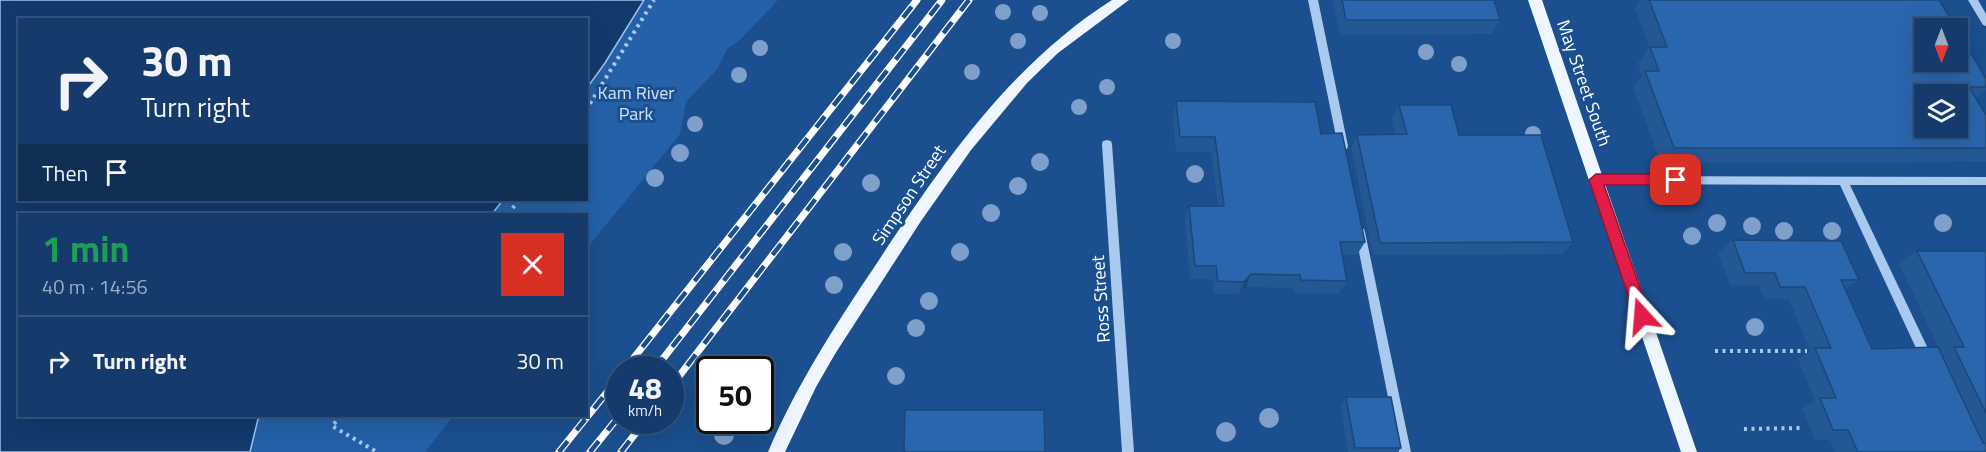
<!DOCTYPE html>
<html lang="en">
<head>
<meta charset="utf-8">
<style>
	:root { --surface:#143b6b; --page:#214673; --text:#f1f3f6; --muted:#9dadc1; --line:#33557e }
	body { margin:0; font-family:"Titillium Web",sans-serif; background:var(--page); color:var(--text); height:100vh; display:flex; flex-direction:column; font-size:22px; white-space:nowrap }
	* { box-sizing:border-box; margin:0 }
	p { font-size:20px; color:var(--muted) }
	.icon { flex:none; width:33px; height:33px; fill:none; stroke:currentColor; stroke-width:2; stroke-linecap:round; stroke-linejoin:round }
	.map { position:relative; flex:1; overflow:hidden }
	.side { position:absolute; left:18px; top:213px; width:570px; height:204px; display:flex; flex-direction:column; background:var(--surface); border-radius:0px; box-shadow:0 6px 24px #0002,0 0 0 2px var(--line) }
	.side>* { flex:none }
	.hud { position:absolute; left:18px; top:18px; width:570px; height:183px; border-radius:0px; box-shadow:0 6px 24px #0002,0 0 0 2px var(--line); background:#143b6b; color:var(--text); overflow:hidden }
	.needle { width:39px; rotate:180deg }
	.fabs { position:absolute; left:1914px; top:18px; display:grid; gap:12px }
	.fabs a { display:grid; place-items:center; width:54px; height:54px; border-radius:0px; background:var(--surface); box-shadow:0 6px 24px #0002,0 0 0 2px var(--line); font-size:30px }
	.speed { position:absolute; left:606px; top:356px; display:flex; gap:12px; font-size:30px; font-weight:700; text-align:center }
	.speed>* { display:grid; place-content:center; width:78px; height:78px; border-radius:50%; background:var(--surface); box-shadow:0 6px 24px #0002,0 0 0 2px var(--line); line-height:1 }
	.speed small { font-size:15px; font-weight:400 }
	.speed .limit { border:3px solid #111; border-radius:9px; background:#fff; color:#111 }
	.pin { position:absolute; display:grid; place-items:center; width:51px; height:51px; color:#fff; margin:-26px; border-radius:12px; box-shadow:0 3px 9px #0006 }
	.me { position:absolute; width:66px; margin:-33px; rotate:341deg; stroke-linejoin:round; filter:drop-shadow(0 0 4px #0008) }
	.turn { display:flex; align-items:center; gap:21px; height:126px; padding:0 24px; font-size:27px }
	.turn .icon { width:78px; height:78px; stroke-width:2.5 }
	.turn b { display:block; font-size:42px; line-height:51px }
	.then { display:flex; align-items:center; height:57px; padding:0 24px; background:#0003; gap:12px; font-size:22px }
	.round { display:grid; place-items:center; flex:none; width:63px; height:63px; border-radius:0px; background:var(--page) }
	.summary { display:flex; align-items:center; justify-content:space-between; height:102px; padding:0 24px }
	h1 { font-size:36px; font-weight:700; line-height:45px; color:#1e9e55 }
	ul { padding:0; list-style:none }
	li { display:flex; align-items:center; gap:18px; height:90px; padding:0 24px; border-top:2px solid var(--line) }
	li div { flex:1 }
	li b { display:block; font-size:22px }
	li em { font-style:normal }
	.map>svg:first-child { display:block }
</style>
</head>
<body>
<div class="map">
<svg width="1986" height="452" viewBox="0 0 1986 452">
	<rect width="100%" height="100%" fill="#1b4f8f"/>
	<path fill="#2461a8" d="M644,0H778L741,39L727,49L718,68L686,102L680,134L587,248L586,214H492L503,200H586L587,88L605,63Z
		M264,416H453L425,452H250L258,418Z"/>
	<path fill="#123a6d" stroke="#9cc4f0" stroke-width="1.5" d="M0,0H644L605,63L587,88L586,20H20V200H503L492,214H20V416H264L258,419L250,452H0Z"/>
	<g fill="none" stroke-linecap="round" stroke-linejoin="round">
		<path stroke="#a9c9ee" stroke-width="4" stroke-dasharray="3 4.5" stroke-linecap="butt" d="M586,110L654,0
			M508,214L519,200
			M1715,351H1807
			M341,416L332,426L377,452
			M1744,429L1800,428"/>
		<path fill="#a9c9ee" fill-rule="evenodd" d="M1308,0H1318L1348,146L1347,149H1339L1338,146Z
			M1968,0H1978L1986,14V26L1983,25Z
			M1107,140L1111,141L1112,144L1134,452H1122L1102,144L1103,141Z
			M1596,176L1986,177V185H1850L1933,359L1931,363L1927,364L1923,363L1840,185L1596,184L1592,183L1591,180L1592,177Z
			M1360,227L1364,229L1365,232L1411,452H1399L1355,232L1356,229Z"/>
		<path fill="#f0f6ff" fill-rule="evenodd" d="M1112,0H1129L1058,53L1027,83L971,150L921,221L835,354L816,387L785,452H768C797,384 836,324 877,263C943,163 1010,65 1112,0Z
			M1528,0H1542L1697,452H1681Z"/>
		<g stroke="#fff" stroke-width="7">
			<path id="rail" d="M625,369L917,0
				M655,369L942,0
				M670,388L969,0
				M559,452L620,376
				M590,452L620,415
				M621,452L646,420"/>
		</g>
		<use href="#rail" stroke="#1b4f8f" stroke-width="4.5" stroke-dasharray="14" stroke-linecap="butt"/>
	</g>
	<g fill="#7ea0ca">
		<circle cx="1003" cy="12" r="8"/>
		<circle cx="1040" cy="13" r="8"/>
		<circle cx="1018" cy="41" r="8"/>
		<circle cx="1173" cy="41" r="8"/>
		<circle cx="760" cy="48" r="8"/>
		<circle cx="1426" cy="52" r="8"/>
		<circle cx="1459" cy="64" r="8"/>
		<circle cx="972" cy="72" r="8"/>
		<circle cx="739" cy="75" r="8"/>
		<circle cx="1107" cy="87" r="8"/>
		<circle cx="1079" cy="107" r="8"/>
		<circle cx="695" cy="124" r="8"/>
		<circle cx="1533" cy="134" r="8"/>
		<circle cx="680" cy="153" r="9"/>
		<circle cx="1040" cy="162" r="9"/>
		<circle cx="1195" cy="174" r="9"/>
		<circle cx="655" cy="178" r="9"/>
		<circle cx="871" cy="183" r="9"/>
		<circle cx="1018" cy="186" r="9"/>
		<circle cx="991" cy="213" r="9"/>
		<circle cx="1717" cy="223" r="9"/>
		<circle cx="1943" cy="223" r="9"/>
		<circle cx="1752" cy="226" r="9"/>
		<circle cx="1784" cy="231" r="9"/>
		<circle cx="1832" cy="231" r="9"/>
		<circle cx="1692" cy="236" r="9"/>
		<circle cx="843" cy="252" r="9"/>
		<circle cx="960" cy="252" r="9"/>
		<circle cx="834" cy="285" r="9"/>
		<circle cx="929" cy="301" r="9"/>
		<circle cx="1755" cy="327" r="9"/>
		<circle cx="916" cy="328" r="9"/>
		<circle cx="896" cy="376" r="9"/>
		<circle cx="1269" cy="418" r="10"/>
		<circle cx="1226" cy="432" r="10"/>
		<circle cx="724" cy="435" r="10"/>
	</g>
	<path fill="#245895" d="M1333,0H1494L1500,20L1492,34L1340,35Z
		M1640,0H1939L1986,79V90L1976,98L1986,115V162L1661,163L1633,87L1642,75L1638,63L1649,47L1635,8Z
		M1176,101L1321,134L1365,242L1357,255H1342L1347,281L1339,294L1294,293L1293,288L1246,287L1239,294H1214L1212,279H1190L1185,220L1189,206H1218L1211,152H1176L1173,116Z
		M1399,105L1459,135L1573,242L1562,254L1373,255L1351,148L1357,135L1396,134L1392,119Z
		M1733,240L1859,280L1845,290L1872,349L1941,354H1942L1899,264L1917,251H1986V452H1835L1830,440H1815L1802,409L1815,401L1798,359L1810,351L1789,299H1764L1759,285H1730L1718,253Z
		M1346,397L1401,448L1398,452H1348L1341,405Z"/>
	<path fill="#1d4779" d="M1251,274L1246,287L1239,294L1244,282Z"/>
	<path fill="#2a66ad" stroke="#1d4779" stroke-width="1.5" fill-rule="evenodd" d="M1342,0H1494L1500,20H1346Z
		M1649,0H1939L1956,28H1924V62H1958V31L1986,79V87H1969L1986,115V148H1674L1645,71H1659L1650,47H1667ZM1924,94H1958V128H1924Z
		M1176,101L1315,102L1321,134L1342,133L1365,242H1340L1347,281L1301,280L1300,275L1251,274L1244,282L1218,281L1216,266H1195L1189,206H1224L1215,137H1180Z
		M1399,105H1451L1459,135H1541L1573,242L1380,243L1357,135L1407,134Z
		M1733,240L1841,241L1859,280H1841L1872,349L1938,347L1983,443H1986V452H1858L1848,430H1833L1820,398H1836L1815,348H1831L1805,287H1780L1775,273H1745Z
		M1917,251H1986V413L1954,347H1964Z
		M1346,397H1391L1401,448H1355Z
		M905,410H1044L1045,452H904Z"/>
	<path fill="#e11d48" stroke="#92132f" stroke-width="1.5" d="M1596,174H1676L1683,180L1676,185H1604L1650,316L1648,320L1642,322L1637,320L1635,316L1589,180Z"/>
	<g text-anchor="middle" stroke-width="6" stroke-linejoin="round" paint-order="stroke">
		<g font-size="18" fill="#fff" stroke="#1b4f8f">
			<text transform="translate(1584 83) rotate(71)" y="6">May Street South</text>
			<text transform="translate(909 195) rotate(-56)" y="6">Simpson Street</text>
			<text transform="translate(1101 299) rotate(-94)" y="6">Ross Street</text>
		</g>
		<g font-size="18" fill="#cfe3fa" stroke="#1b4f8f">
			<text x="636" y="99">Kam River<tspan x="636" dy="21">Park</tspan></text>
		</g>
	</g>
</svg>
<div class="fabs">
<a><svg class="needle" viewBox="-14 -14 28 28"><path d="M0-13l5 13h-10z" fill="#e53935"/><path d="M0 13l5-13h-10z" fill="#9dadc1"/></svg></a>
<a><svg class="icon" aria-label="layers" viewBox="0 0 24 24"><path d="M12 4l9 5-9 5-9-5zM3 14l9 5 9-5"/></svg></a>
</div>
<div class="speed"><div>48<small>km/h</small></div><div class="limit">50</div></div>
<div class="pin" style="left:1676px;top:180px;background:#d93025"><svg class="icon" aria-label="arrive" viewBox="0 0 24 24"><path d="M6 21V4h12l-3 4 3 4H6"/></svg></div>
<svg class="me" style="left:1642px;top:316px" viewBox="-20 -20 40 40"><path d="M0-17L14 15 0 8-14 15z" fill="#e11d48" stroke="#fff" stroke-width="4"/></svg>
<div class="hud">
<div class="turn"><svg class="icon" aria-label="right" viewBox="0 0 24 24"><path d="M7 20v-9h11M14 6l5 5-5 5"/></svg><div><b>30 m</b>Turn right</div></div>
<div class="then">Then<svg class="icon" aria-label="arrive" viewBox="0 0 24 24"><path d="M6 21V4h12l-3 4 3 4H6"/></svg></div>
</div>
<section class="side">
<div class="summary"><div><h1>1 min</h1><p>40 m · 14:56</p></div><a class="round" style="background:#d93025;color:#fff"><svg class="icon" aria-label="close" viewBox="0 0 24 24"><path d="M6 6l12 12M18 6L6 18"/></svg></a></div>
<ul>
<li><svg class="icon" aria-label="right" viewBox="0 0 24 24"><path d="M7 20v-9h11M14 6l5 5-5 5"/></svg><div><b>Turn right</b></div><em>30 m</em></li>
</ul>
</section>
</div>
</body>
</html>
